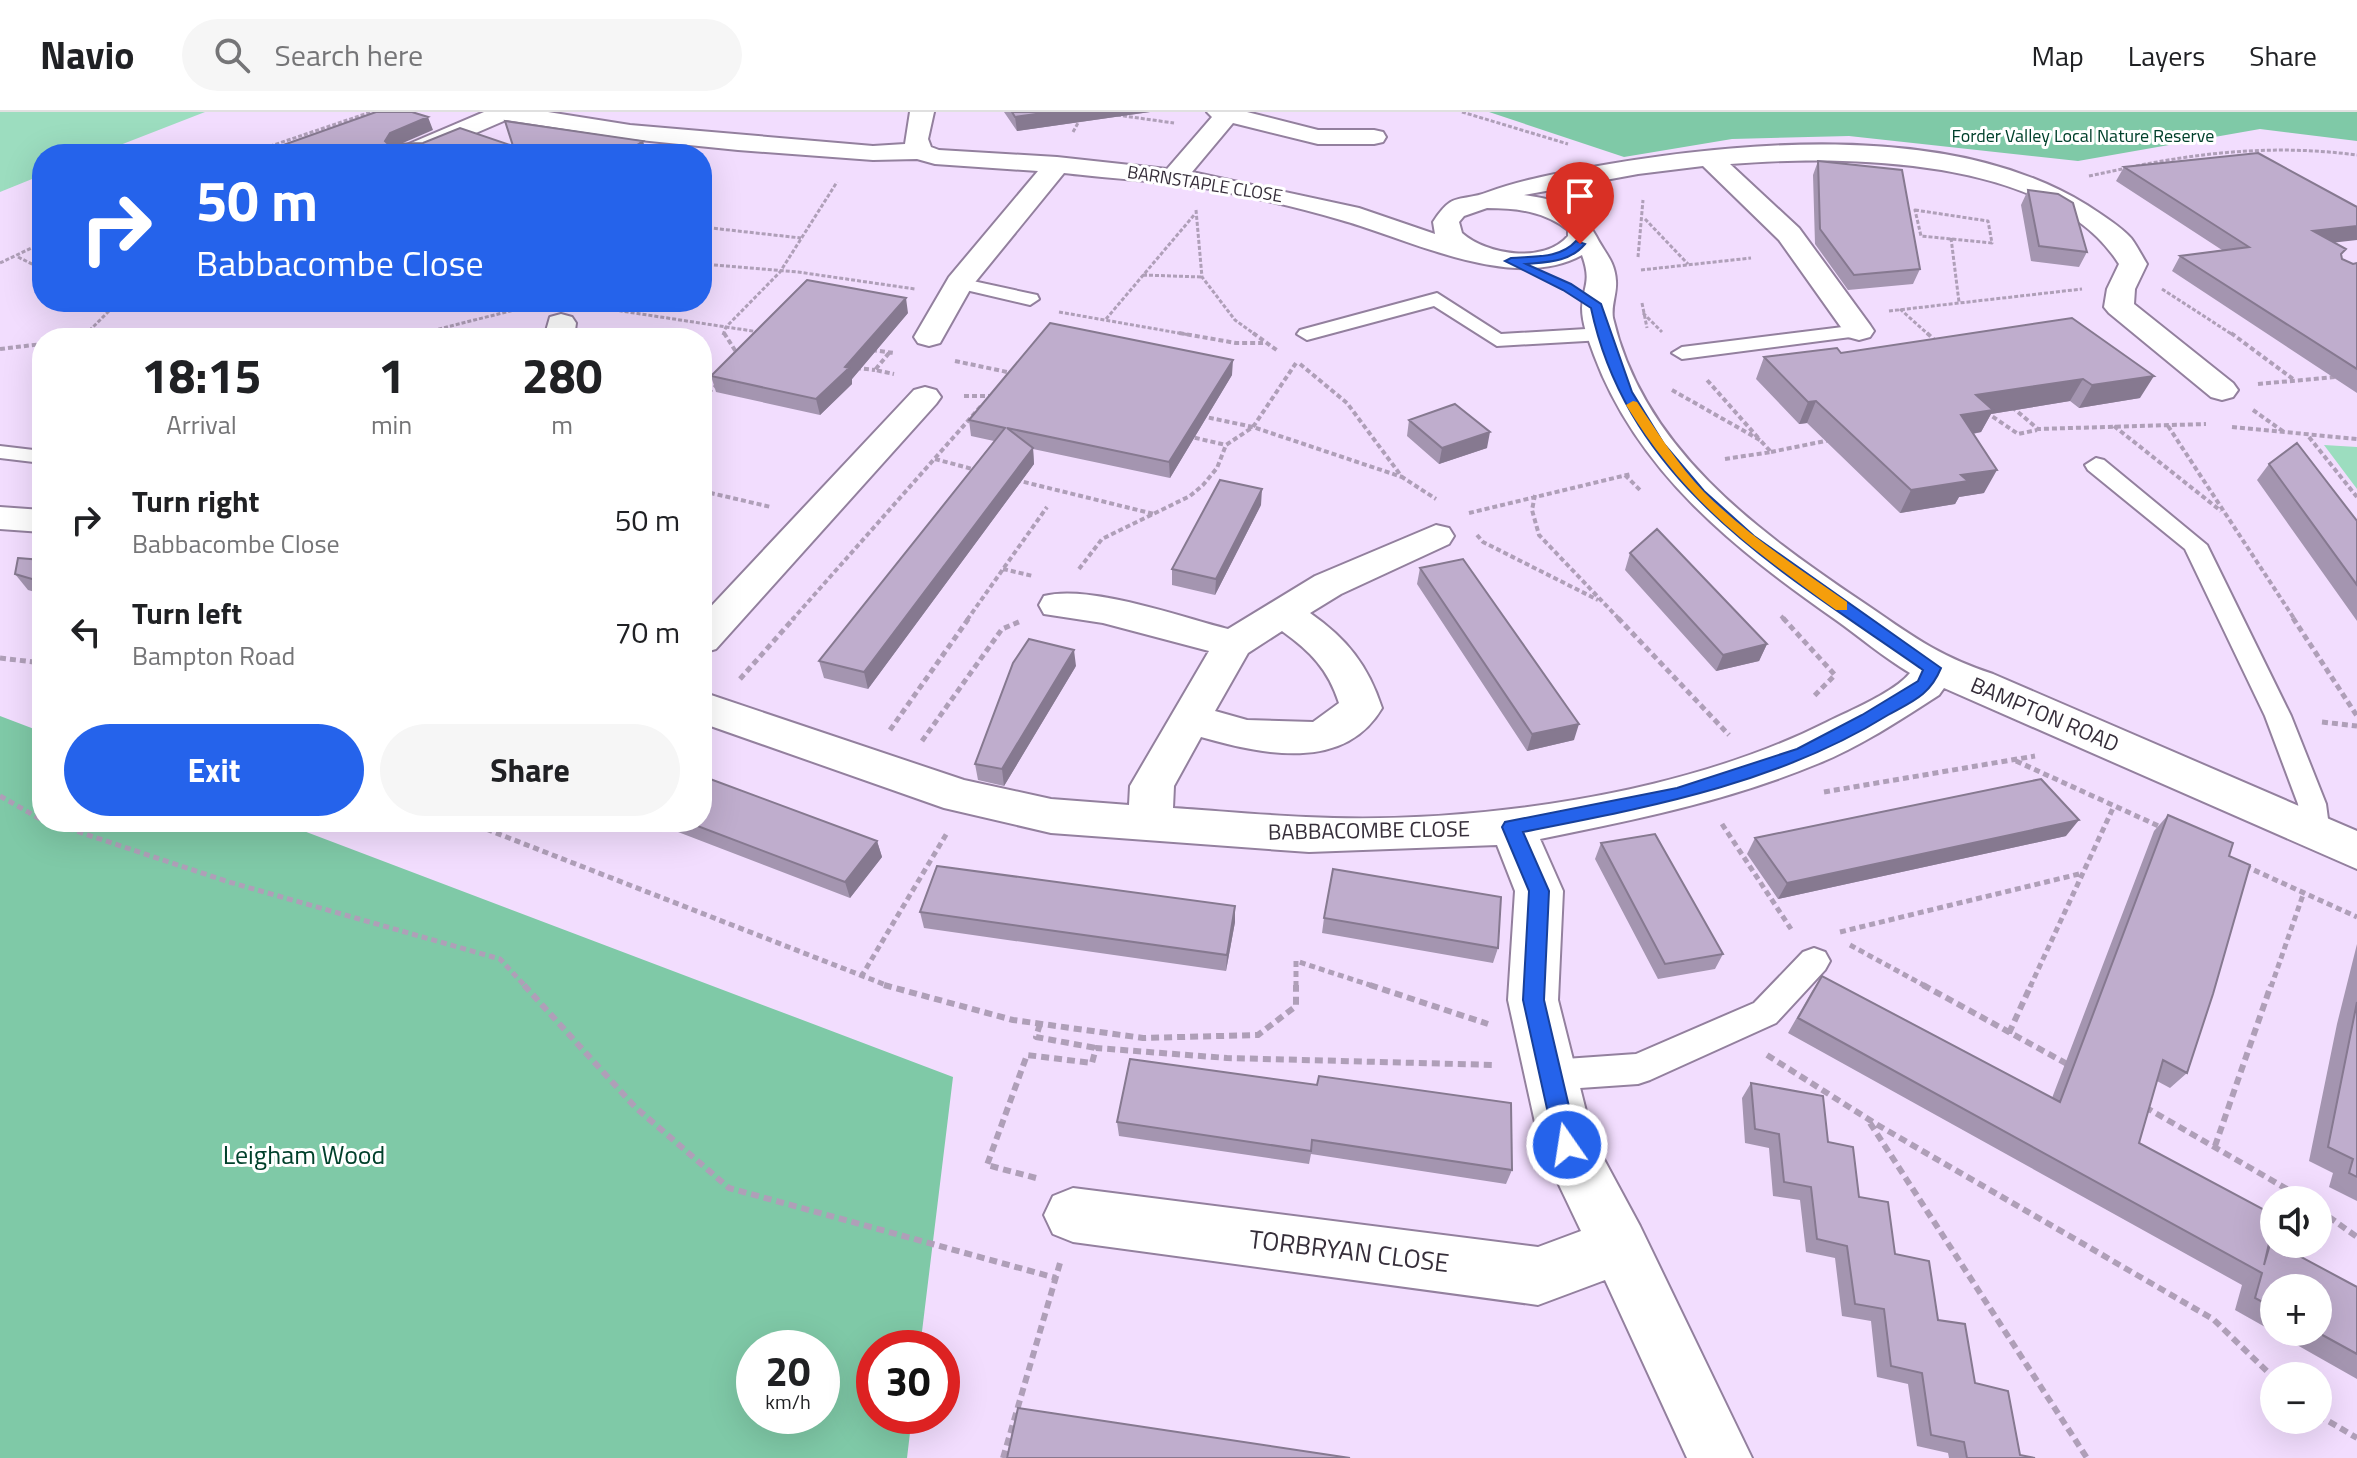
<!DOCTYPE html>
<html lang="en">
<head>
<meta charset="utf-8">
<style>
	:root { --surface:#fff; --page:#f6f6f6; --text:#202124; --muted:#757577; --line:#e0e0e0; --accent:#2563eb }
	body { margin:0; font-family:"Titillium Web",sans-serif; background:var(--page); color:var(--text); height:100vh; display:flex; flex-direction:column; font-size:30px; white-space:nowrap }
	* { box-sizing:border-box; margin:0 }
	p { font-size:26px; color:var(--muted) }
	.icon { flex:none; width:44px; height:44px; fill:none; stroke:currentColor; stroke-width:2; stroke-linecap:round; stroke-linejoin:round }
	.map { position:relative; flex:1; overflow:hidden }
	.details { position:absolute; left:32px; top:216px; width:680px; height:504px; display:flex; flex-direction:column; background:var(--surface); border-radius:32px; box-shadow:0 8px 32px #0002 }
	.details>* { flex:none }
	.hud { position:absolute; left:32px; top:32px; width:680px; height:168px; border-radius:32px; box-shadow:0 8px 32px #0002; background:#2563eb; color:#fff; overflow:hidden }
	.buttons { position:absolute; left:2260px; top:1074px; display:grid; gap:16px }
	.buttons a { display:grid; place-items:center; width:72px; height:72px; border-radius:50%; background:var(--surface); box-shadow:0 8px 32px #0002; font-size:40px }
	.speed { position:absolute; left:736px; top:1218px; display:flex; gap:16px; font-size:40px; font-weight:700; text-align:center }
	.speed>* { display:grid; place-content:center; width:104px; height:104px; border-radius:50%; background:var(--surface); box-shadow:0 8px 32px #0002; line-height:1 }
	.speed small { font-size:20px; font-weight:400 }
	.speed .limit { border:12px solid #d22; background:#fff; color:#111 }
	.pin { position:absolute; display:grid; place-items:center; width:68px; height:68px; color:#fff; margin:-82px -34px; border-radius:50% 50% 50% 0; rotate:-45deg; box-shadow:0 0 8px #0007 }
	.pin .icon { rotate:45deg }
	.me { position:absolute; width:88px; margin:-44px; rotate:347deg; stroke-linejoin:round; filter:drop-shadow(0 0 6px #0008) }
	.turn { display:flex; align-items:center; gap:28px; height:168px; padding:0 32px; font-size:36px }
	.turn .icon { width:104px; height:104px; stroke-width:2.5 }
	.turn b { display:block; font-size:56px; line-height:68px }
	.eta { display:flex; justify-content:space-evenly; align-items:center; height:136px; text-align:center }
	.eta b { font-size:48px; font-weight:700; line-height:56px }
	.button { display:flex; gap:16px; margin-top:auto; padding:16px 32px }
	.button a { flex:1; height:92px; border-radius:48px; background:var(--accent); color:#fff; font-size:32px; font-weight:700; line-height:92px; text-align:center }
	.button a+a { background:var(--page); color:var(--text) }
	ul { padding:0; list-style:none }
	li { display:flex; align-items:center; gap:24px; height:112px; padding:0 32px }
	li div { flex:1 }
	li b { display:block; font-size:30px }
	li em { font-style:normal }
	header { display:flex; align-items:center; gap:48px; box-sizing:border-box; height:112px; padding:0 40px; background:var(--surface); border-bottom:2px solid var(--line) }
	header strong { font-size:38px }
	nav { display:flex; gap:44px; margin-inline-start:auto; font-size:28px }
	.search { width:560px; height:72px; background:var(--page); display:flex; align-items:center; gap:20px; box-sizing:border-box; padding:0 28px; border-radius:44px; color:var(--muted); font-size:30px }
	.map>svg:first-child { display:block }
</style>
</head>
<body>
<header>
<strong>Navio</strong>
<div class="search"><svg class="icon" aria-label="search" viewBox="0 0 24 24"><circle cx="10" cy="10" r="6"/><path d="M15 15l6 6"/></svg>Search here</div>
<nav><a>Map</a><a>Layers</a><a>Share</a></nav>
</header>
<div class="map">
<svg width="2357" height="1346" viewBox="0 0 2357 1346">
	<rect width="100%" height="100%" fill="#f2ddfe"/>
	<path fill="#9cddbf" d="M0,0H205L97,42H42V63L0,80Z
		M2324,333L2357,335V377Z"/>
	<path fill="#7fc9a7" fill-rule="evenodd" d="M1489,0H2357V29L2260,17L2078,49L1849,24L1732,27L1624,45Z
		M0,604L42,620V710H280L953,965L920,1236H874V1304H912L907,1346H0ZM754,1236H822V1304H754Z"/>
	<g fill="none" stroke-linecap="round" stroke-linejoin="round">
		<g stroke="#93809e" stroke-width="4">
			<path id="service" d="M959,166L1037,183L1039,187L1030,193L953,175L950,171Z
				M1437,181L1501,222L1603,216L1613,222L1603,228L1497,234L1434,194L1307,228L1297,222L1300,218Z
				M1859,213L1866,215L1869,219L1866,223L1682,247L1672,241L1682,235Z
				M0,334L42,339V351L0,346Z
				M2096,346L2104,348L2207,433L2291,604L2326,692L2330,722L2326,730L2316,733L2306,730L2302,722L2298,692L2265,604L2185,437L2088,358L2085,353Z
				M1814,836L1825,840L1830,849L1825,858L1776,911L1650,968L1638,972L1551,978L1539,974L1534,963L1539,952L1551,948L1636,942L1754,891L1803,840Z"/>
		</g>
		<g stroke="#93809e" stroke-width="4">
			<path id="minor" d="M484,0H548L630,13L873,34L905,32L910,0H934L928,27L931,35L939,38L1057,45L1167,57L1212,5L1207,0H1247L1318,18H1374L1383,20L1386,25L1383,30L1374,32H1318L1233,11L1192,60L1359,96L1435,122L1433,110C1454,78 1459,91 1488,80C1518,69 1549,63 1581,57C1734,29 1950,8 2087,93C2102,103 2119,113 2131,126C2137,134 2142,144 2147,152L2135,177L2134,192L2233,271L2238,278L2233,285L2222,288L2211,285L2109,201L2104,195L2107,177L2119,152C2051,44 1843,43 1730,52L1799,116L1870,213L1874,219L1870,225L1859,228L1848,225L1779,128L1703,54L1638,62L1524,83C1558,88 1580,94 1596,124C1604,140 1615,149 1616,169C1617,182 1611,193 1613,206C1643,336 1756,418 1861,489C1910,522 1935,543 1993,562L2357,719V757L1944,576L1939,583C1900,608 1860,635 1817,652C1728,689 1634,708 1540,727L1563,779L1558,888L1593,1027L1640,1114L1752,1346H1687L1605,1168L1538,1193L1073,1130L1053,1122L1044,1103L1053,1084L1073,1076L1538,1135L1581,1119L1540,1033L1508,888L1515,779L1497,733L1309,740L1051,721L944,696L702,611V580L964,668L1051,687L1129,693L1130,674L1209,539L1103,511L1044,502L1039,493L1044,484C1089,472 1181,505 1228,517L1315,464L1436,413L1449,416L1454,424L1449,432L1341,482L1310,501C1347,527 1368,553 1382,596C1344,661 1261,642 1201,625L1174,674L1173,696C1218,699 1262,703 1306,705C1470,713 1680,684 1827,610C1849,599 1895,580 1910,561C1883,545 1860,525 1836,508C1736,438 1638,361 1594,243C1589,229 1582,212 1582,196C1583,173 1592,171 1582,143C1514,181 1409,127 1341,108C1300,96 1257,86 1216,78C1166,69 1114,67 1064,61L972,174L940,231L929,234L918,231L914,225L949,165L1038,59L935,52L917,47L873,48L738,38L630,27L506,8L427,42H394L397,37ZM1487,96C1516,96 1544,99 1568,118V124C1544,152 1487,143 1462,121L1459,110L1464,104ZM1282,519C1311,540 1328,557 1339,591L1313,610L1247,608L1215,599L1248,541Z
				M561,202L572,205L576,211L574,226H544L550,205Z
				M925,275L936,278L941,285L936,292L716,537L702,541V504L914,278Z
				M0,395L42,398V420L0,417Z"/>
		</g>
		<path stroke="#af9fb8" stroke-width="3" stroke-dasharray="4 2" stroke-linecap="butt" d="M1462,0L1568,32
			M1117,3L1174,11
			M1073,20L1084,0
			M247,42L371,0
			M2136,54C2210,39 2281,33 2357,43
			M2089,64L2127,56
			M1196,98L1202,165L1235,208L1256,223
			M1915,98L1988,109L1992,131L1921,124Z
			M1645,107L1688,152
			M702,115L801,126
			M1951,126L1959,190
			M18,145L42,157
			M1638,145L1643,88
			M0,151L42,131
			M702,152L798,160L915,177
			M1641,158L1751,146
			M1143,163L1202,165
			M2162,177L2233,223
			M1642,191L1647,216
			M595,195L759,220
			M1900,197L1929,223
			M1889,199L2082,177
			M1059,200L1190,223
			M1643,201L1662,220
			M1106,207L1195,102
			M85,223L118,190
			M415,223L526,195
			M427,223L433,218L452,223
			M723,223L726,215L780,160L837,70"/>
		<path stroke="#af9fb8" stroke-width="4" stroke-dasharray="5 3" stroke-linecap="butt" d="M444,221L464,226
			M724,221L738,243
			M1179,221L1236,231H1263
			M1253,221L1278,239
			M1927,221L1938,231
			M2231,221L2293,267
			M82,226L87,221
			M403,226L423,221
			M423,226L429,221
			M0,237L42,232
			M872,238L894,241
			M889,241L875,258L894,262
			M955,249L1012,261
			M1300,252L1347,291L1402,365L1436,387
			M856,256L875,258
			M2258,272L2336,265
			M1672,278L1760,328L1707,268
			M964,284H994
			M702,286L718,272
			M2012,295L2038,317L2206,312
			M2253,298L2284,320
			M1986,300L2018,322L2037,318
			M1201,304L1253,315L1402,365
			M2114,314L2221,399
			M2168,314L2295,508
			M2232,315L2357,327
			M1187,324L1226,333
			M2309,325L2357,385
			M1771,340L1830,328
			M935,347L976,358
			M1725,347L1771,340L1760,328
			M1625,363L1642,380
			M1016,368L1154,402
			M702,379L771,395
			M1535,383L1532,398L1539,423L1620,508
			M1469,401L1631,362
			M1477,423L1483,430L1598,488
			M1003,457L1033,464
			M1079,457L1102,427L1190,384L1203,373L1217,356L1226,333L1253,315L1296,251
			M1781,504L1785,508
			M792,508L982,293
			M967,508L1047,395"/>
		<path stroke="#af9fb8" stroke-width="5" stroke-dasharray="6 4" stroke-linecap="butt" d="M1618,506L1729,623
			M1783,506L1835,563L1813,585
			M2293,506L2357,604
			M0,546L42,551
			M740,567L794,506
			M2322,610L2357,614
			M890,618L969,506
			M922,629L1002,517L1021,509
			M2016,649L2163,716
			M1824,680L2035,644
			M0,684L42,708
			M49,710L229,770L500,847L526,875
			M468,710L891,875
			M1722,712L1791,817
			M2245,754L2357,805
			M1840,820L2083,761
			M1850,833L1927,875
			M861,865L947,721
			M1296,875V849L1376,875
			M2030,875L2114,694
			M2271,875L2304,780"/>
		<path stroke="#af9fb8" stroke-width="6" stroke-dasharray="8 5" stroke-linecap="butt" d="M524,873L635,995L729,1076L1056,1166
			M884,873L1013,908L1143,926L1258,923L1296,894V873
			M1370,873L1488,912
			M1923,873L2069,953
			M1040,912L1036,925L1096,936
			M2009,921L2031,873
			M1767,943L1876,1012L2213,1207L2274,1266
			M2145,995L2306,1088
			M1870,1011L2087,1346
			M2215,1034L2271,873
			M1036,1066L987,1053L1027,943L1092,951L1096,936L1227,946L1496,953
			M2318,1097L2357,1125
			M2318,1303L2357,1326
			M1003,1346L1060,1151"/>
		<use href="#service" fill="#fff" fill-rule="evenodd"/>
		<use href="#minor" fill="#fff" fill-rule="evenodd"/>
	</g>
	<path fill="#a495b0" d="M1004,0H1150L1017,19Z
		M1818,49L1920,157L1913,172L1848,178L1815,132L1813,63Z
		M2124,55L2334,130L2342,147L2353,152L2357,151V281L2172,159L2180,144L2222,138L2116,69Z
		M2028,78L2087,140L2079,155L2031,149L2021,93Z
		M908,201L852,267V272L820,303L716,280L711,264Z
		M2072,206L2140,286L2079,296L2070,289L1991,302L1981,320L1973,322L1984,381L1959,385L1955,392L1900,401L1807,311L1799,312L1756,267L1764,245L1841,241Z
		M1232,263L1170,366L1033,337L1034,352L868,577L824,566L819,549L994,329L971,324L969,308Z
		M1409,308L1487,336L1439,352L1407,324Z
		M2269,352L2357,409V509L2257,368Z
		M1261,393L1215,483L1172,473V457Z
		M1630,441L1767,532L1759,549L1716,559L1625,458Z
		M42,448V482L28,478L15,462Z
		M1420,456L1574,628L1527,639L1417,472Z
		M1076,554L1004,674L978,668L975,652Z
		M2168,703L2229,744L2187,961L2170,976L2157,969L2139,1031L2270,1130L2271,1129L2357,1175V1267L2274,1220H2318L2274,1176V1220L2235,1198L2242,1173L1788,921L1812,879L1822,864L2052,986L2154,719Z
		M652,710H702L877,729L882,745L850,786Z
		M2066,724L1778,787L1747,742L1755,726Z
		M1601,731L1723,842L1715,857L1658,867L1595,747Z
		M920,800L1235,810L1226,859L924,816Z
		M1324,806L1498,836L1493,851L1322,821Z
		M2357,832V1089L2329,1075L2333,1061L2309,1049L2337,912Z
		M1751,971L1828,1030L1859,1085L1938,1208L1975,1271L2020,1343L2035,1346H1949L1948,1341L1917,1334L1908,1272L1877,1265L1871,1209L1842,1204L1835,1146L1806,1140L1800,1088L1773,1084L1769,1036L1745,1031L1742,986Z
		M1317,973L1512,1058L1506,1072L1311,1042L1309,1052L1119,1024L1117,1010Z"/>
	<path fill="#867990" d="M1050,0H1150L1017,19L1015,5Z
		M428,5L433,18L396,34L391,42L385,29L390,21Z
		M643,29L647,42H624Z
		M2357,114V128L2304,134L2313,119Z
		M906,186L908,201L852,267V272L820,303L816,287Z
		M1233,248L1232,263L1170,366L1169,350Z
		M2154,264L2140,286L2079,296L2092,273Z
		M2083,267L2070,289L1991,302L1981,320L1949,326L1961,303L1976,283Z
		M1816,289L1807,311L1799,312L1808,290Z
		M1490,320L1487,336L1439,352L1442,336Z
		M1033,336L1034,352L868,577L864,560Z
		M1997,358L1984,381L1959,385L1955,392L1900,401L1911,378L1961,363Z
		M1262,377L1261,393L1215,483L1216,467Z
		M1767,532L1759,549L1716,559L1723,543Z
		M1074,538L1076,554L1004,674L1002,657Z
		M1579,612L1574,628L1527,639L1532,622Z
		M2079,708L2066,724L1778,787L1787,771Z
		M877,729L882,745L850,786L845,770Z
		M1235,794V810L1226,859L1227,843Z"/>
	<path fill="#bfadcd" stroke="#867990" stroke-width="2" d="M376,0H412L428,5L390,21L385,29L388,32L423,31L460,16L513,34L505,9L643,29L624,42H258Z
		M1012,0H1050L1015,5Z
		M2258,41L2357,95V114L2313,119L2346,137L2341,142L2342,147L2353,152L2357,151V257L2180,144L2249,135L2124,55Z
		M1818,49L1902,58L1920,157L1854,163L1820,117Z
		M2028,78L2058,82L2073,91L2087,140L2039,134Z
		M807,168L906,186L845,255L849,256L816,287L711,264Z
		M2072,206L2154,264L2092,273L2083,267L1976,283L1993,298L1961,303L1997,358L1961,363L1968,369L1911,378L1816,289L1808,290L1764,245L1837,236L1841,241Z
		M1050,211L1233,248L1169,350L1007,316L1033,336L864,560L819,549L1005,316L969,308Z
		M1455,292L1490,320L1442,336L1409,308Z
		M2297,331L2357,409V473L2269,352Z
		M1220,368L1262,377L1216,467L1172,457Z
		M1657,417L1767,532L1723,543L1630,441Z
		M18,446L42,448V470L15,462Z
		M1463,447L1579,612L1532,622L1420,456Z
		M1029,527L1074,538L1002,657L975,652L1013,551Z
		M702,664L877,729L845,770L687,710H702Z
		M2041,667L2079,708L1787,771L1755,726Z
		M2168,703L2233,731L2229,744L2250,753L2213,882L2187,961L2163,948L2139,1031L2274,1103V1110L2264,1153L2271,1129L2274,1130V1132H2277L2357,1175V1242L2317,1220H2318V1176H2274V1196L2255,1186L2262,1161L1798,906L1822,864L2060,990Z
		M1655,722L1723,842L1665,852L1601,731Z
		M937,754L1235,794L1227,843L920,800Z
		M1333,757L1501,785L1498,836L1324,806Z
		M2357,890V1065L2349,1061L2353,1047L2328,1035Z
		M1130,947L1317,973L1319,964L1511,991L1512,1058L1312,1028L1311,1039L1117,1010Z
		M1751,971L1823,984L1828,1030L1853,1035L1859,1085L1888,1090L1895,1142L1929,1149L1938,1208L1965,1212L1975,1271L2008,1279L2020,1343L2035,1346H1967L1964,1330L1931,1323L1922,1261L1891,1254L1884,1197L1855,1192L1847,1134L1817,1127L1811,1075L1784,1070L1779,1022L1755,1017Z
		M1018,1296L1350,1346H1007Z"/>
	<path fill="#2563eb" stroke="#184099" stroke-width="2" d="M1576,129L1585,132C1570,150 1548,150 1526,152L1571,172L1601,192L1632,280L1664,332L1704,379L1754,424L1941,556C1930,583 1913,589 1888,603C1777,672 1649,695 1523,720L1549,779L1544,888L1578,1033L1575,1040L1567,1043L1559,1040L1555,1033L1523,888L1529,779L1502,715L1505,710L1677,676L1797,637L1862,603L1918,569L1923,558C1785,461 1629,375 1591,196L1563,178L1505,149L1511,146C1533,144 1560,147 1576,129Z"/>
	<path fill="#f59e0b" d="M1633,289L1637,290C1658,321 1678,353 1704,380C1747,423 1798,456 1847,490V498H1836C1746,433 1686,390 1626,293Z"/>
	<g text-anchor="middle" stroke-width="6" stroke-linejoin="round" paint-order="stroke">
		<g font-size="18" fill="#00402b" stroke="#fff">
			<text x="2083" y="30">Forder Valley Local Nature Reserve</text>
		</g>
		<g font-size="18" fill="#362e3a" stroke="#fff">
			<text transform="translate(1205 72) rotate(9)" y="6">BARNSTAPLE CLOSE</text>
		</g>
		<g font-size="22" fill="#362e3a" stroke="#fff">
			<text transform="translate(2045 602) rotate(23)" y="8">BAMPTON ROAD</text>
			<text transform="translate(1369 718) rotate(-1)" y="8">BABBACOMBE CLOSE</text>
		</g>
		<g font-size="26" fill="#00402b" stroke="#fff">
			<text x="304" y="1052">Leigham Wood</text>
		</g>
		<g font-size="26" fill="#362e3a" stroke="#fff">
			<text transform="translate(1349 1139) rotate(7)" y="9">TORBRYAN CLOSE</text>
		</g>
	</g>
</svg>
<div class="buttons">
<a><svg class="icon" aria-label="sound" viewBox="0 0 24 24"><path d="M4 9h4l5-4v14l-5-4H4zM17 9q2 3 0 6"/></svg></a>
<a>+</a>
<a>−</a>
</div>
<div class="speed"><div>20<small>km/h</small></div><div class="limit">30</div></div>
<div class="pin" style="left:1580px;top:132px;background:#d93025"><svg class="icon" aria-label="arrive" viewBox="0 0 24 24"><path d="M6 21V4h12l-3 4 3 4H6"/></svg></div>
<svg class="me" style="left:1567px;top:1033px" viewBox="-20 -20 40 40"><circle r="17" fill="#2563eb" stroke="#fff" stroke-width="3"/><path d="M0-11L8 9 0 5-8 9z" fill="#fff"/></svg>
<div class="hud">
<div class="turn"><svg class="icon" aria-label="right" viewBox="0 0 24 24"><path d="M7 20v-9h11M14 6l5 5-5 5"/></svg><div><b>50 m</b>Babbacombe Close</div></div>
</div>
<section class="details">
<div class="eta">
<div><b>18:15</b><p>Arrival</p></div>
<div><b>1</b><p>min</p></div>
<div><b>280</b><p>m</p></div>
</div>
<ul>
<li><svg class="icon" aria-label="right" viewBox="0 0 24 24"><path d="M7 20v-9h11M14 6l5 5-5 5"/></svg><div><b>Turn right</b><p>Babbacombe Close</p></div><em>50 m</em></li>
<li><svg class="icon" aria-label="left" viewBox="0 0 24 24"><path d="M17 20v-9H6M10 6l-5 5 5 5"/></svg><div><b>Turn left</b><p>Bampton Road</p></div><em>70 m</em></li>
</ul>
<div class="button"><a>Exit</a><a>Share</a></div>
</section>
</div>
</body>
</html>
